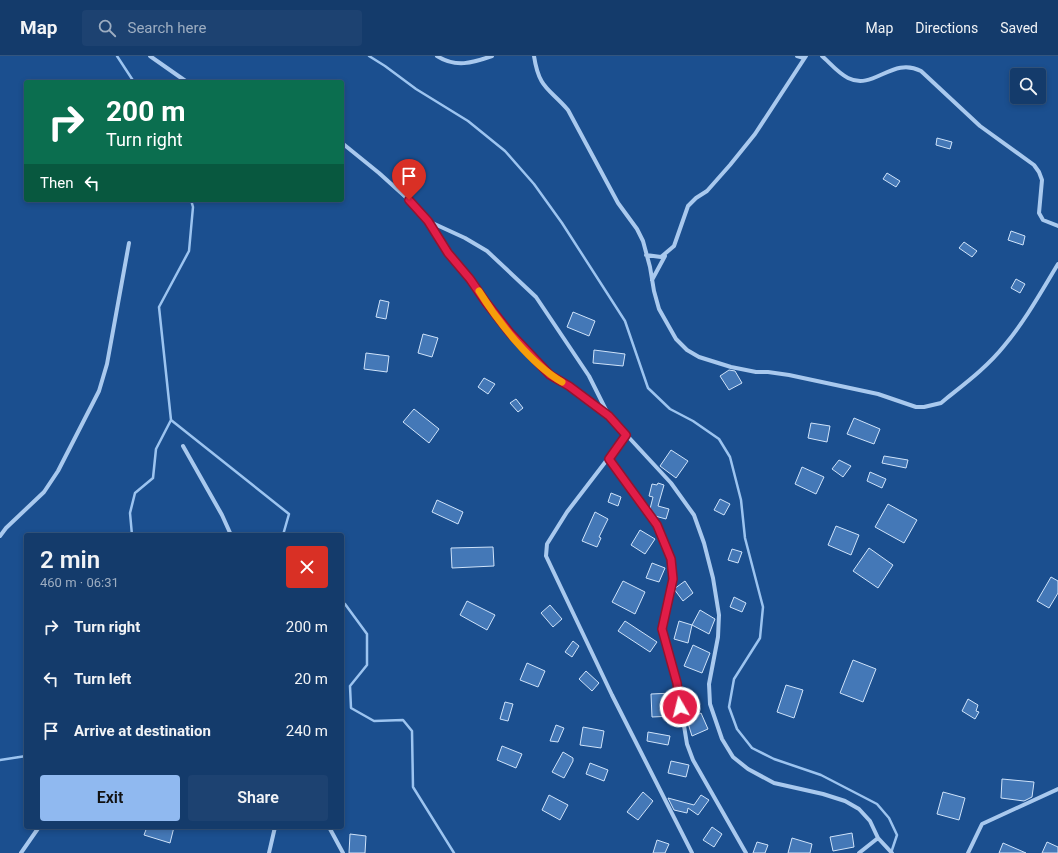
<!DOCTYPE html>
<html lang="en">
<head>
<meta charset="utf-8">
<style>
	:root { --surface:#143b6b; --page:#1d4271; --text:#f1f3f6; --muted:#9dadc1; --line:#33557e; --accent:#90b9f0 }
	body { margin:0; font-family:Roboto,sans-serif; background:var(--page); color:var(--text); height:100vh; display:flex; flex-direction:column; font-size:15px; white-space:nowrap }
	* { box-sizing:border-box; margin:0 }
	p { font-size:13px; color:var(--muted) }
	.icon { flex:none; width:22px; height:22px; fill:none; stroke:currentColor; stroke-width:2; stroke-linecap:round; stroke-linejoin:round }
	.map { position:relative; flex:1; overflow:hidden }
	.sheet { position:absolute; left:24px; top:477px; width:320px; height:296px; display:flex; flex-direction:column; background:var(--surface); border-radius:4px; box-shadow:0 2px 6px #0003,0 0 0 1px var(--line) }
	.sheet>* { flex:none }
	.guide { position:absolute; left:24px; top:24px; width:320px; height:122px; border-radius:4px; box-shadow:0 2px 6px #0003,0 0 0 1px var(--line); background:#0b6e4f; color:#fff; overflow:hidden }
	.fabs { position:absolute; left:1010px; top:12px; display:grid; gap:8px }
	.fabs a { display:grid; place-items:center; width:36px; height:36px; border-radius:4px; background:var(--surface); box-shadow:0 2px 6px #0003,0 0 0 1px var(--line); font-size:20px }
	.pin { position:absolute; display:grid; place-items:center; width:34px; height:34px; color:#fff; margin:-41px -17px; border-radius:50% 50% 50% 0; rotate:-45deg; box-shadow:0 0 4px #0007 }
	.pin .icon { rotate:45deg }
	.me { position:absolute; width:44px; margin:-22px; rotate:352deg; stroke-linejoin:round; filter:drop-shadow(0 0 3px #0008) }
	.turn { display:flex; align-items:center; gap:14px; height:84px; padding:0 16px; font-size:18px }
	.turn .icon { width:52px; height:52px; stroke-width:2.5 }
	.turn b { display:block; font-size:28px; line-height:34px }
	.then { display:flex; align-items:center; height:38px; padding:0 16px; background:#0003; gap:8px; font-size:15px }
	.round { display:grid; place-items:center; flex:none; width:42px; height:42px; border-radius:4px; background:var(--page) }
	.head { display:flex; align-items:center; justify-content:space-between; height:68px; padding:0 16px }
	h1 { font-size:24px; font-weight:600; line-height:30px }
	.action { display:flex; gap:8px; margin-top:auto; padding:8px 16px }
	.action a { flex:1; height:46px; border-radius:4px; background:var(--accent); color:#111; font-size:16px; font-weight:600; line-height:46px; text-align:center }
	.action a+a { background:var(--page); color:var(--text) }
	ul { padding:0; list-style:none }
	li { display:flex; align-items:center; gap:12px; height:52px; padding:0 16px }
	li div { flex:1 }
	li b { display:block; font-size:15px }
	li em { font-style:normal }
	header { display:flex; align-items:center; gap:24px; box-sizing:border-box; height:56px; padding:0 20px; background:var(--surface); border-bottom:1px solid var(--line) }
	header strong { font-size:19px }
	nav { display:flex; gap:22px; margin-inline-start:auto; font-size:14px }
	.search { width:280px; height:36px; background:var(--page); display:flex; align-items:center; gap:10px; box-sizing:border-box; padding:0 14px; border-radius:4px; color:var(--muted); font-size:15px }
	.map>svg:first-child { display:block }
</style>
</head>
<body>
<header>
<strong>Map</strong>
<div class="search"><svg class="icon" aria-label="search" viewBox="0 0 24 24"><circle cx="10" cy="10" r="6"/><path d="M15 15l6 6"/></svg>Search here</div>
<nav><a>Map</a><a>Directions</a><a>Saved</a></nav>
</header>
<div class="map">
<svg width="1058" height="797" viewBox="0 0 1058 797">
	<rect width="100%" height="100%" fill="#1b4f8f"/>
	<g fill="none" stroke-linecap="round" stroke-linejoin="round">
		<path stroke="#9cc4f0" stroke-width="2.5" d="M117,0L134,26
			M369,0L385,10L416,33L468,65L505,95L534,128L562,167L625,265L648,332L670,353L693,365L719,383L730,401L741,444L745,482L763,551L760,582L734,623L729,651L737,673L752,692L774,703L821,719L877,748L889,762L897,779L891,797
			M191,144L193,151L189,195L159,251L171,364L289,458L283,479
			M132,479L130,457L135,437L153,422L156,393L171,364
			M342,546L345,548L367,578V609L350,630L351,652L374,665L403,664L412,675L413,731L454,797
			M0,704L26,700"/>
	</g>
	<path fill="#4478b7" stroke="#cfe3fa" d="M937,82L952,86L950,93L936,89Z
		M887,117L900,125L896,131L883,123Z
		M1011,175L1025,180L1023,189L1008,184Z
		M964,186L977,195L972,201L959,192Z
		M1016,223L1025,228L1020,237L1011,232Z
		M380,244L389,246L386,263L376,261Z
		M573,256L595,265L589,280L567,271Z
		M423,278L438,282L432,301L418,297Z
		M594,294L625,298L623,310L593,307Z
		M366,297L389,300L387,316L364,313Z
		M729,314L735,315L742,327L729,334L720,320Z
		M484,322L495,328L488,338L478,331Z
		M516,343L523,352L518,356L510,347Z
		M414,353L439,373L429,387L403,366Z
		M854,362L880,373L874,388L847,378Z
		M811,367L830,370L827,386L808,382Z
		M671,394L688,405L676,422L660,410Z
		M884,400L908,404L906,412L882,407Z
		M839,404L851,410L843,421L832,413Z
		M802,411L824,421L816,438L795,428Z
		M870,416L886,423L882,432L867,425Z
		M658,427L664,429L658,450L669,453L666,463L655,460L650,453L653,441L649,440L652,428L657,429Z
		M611,437L621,441L618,450L608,446Z
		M720,443L730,448L724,459L714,454Z
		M437,444L463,456L458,468L432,456Z
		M888,448L917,464L904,487L875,471Z
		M595,456L608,463L599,481L601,482L597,491L582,485Z
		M836,470L859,479L851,499L828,489Z
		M640,474L655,483L645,498L631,489Z
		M493,491L494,510L452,512L451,492Z
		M869,492L893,509L878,532L853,515Z
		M732,493L742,496L738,507L728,504Z
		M652,507L665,512L659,526L646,522Z
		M1051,521L1058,525V537L1049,552L1037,545Z
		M623,525L645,536L635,558L612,546Z
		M685,525L693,537L683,545L674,533Z
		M734,541L746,547L742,556L730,551Z
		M467,545L495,559L487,574L460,559Z
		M550,549L562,563L553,571L541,557Z
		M700,554L715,563L709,578L692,569Z
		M625,565L657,586L650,596L618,575Z
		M679,565L692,569L688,587L674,583Z
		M573,585L579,590L572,601L565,596Z
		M693,589L710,597L702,617L684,610Z
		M853,604L876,613L863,646L840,637Z
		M527,607L545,615L538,631L520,624Z
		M586,615L599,627L592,635L579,623Z
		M786,629L803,634L794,662L777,656Z
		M673,637L674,660L652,661L651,638Z
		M968,643L978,649L976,655L979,656L975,663L962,655Z
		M505,646L513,648L508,665L500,663Z
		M701,657L708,673L692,680L687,664Z
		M556,669L564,672L558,686L550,685Z
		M583,671L604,675L601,692L580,689Z
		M648,676L670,680L668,689L647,685Z
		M502,690L522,698L516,712L497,704Z
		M563,696L573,702V705L564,722L552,716Z
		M671,705L689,709L686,721L668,717Z
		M590,707L608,714L604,725L586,718Z
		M1002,723L1034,726L1032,741L1024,745L1001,742Z
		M643,736L653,745L638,764L627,756Z
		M943,736L965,742L959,764L937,758Z
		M549,739L568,749L560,764L542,754Z
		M701,739L709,744L698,759L688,752L687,757L674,754L668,742L694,749Z
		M147,771H174L170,787L144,779Z
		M712,771L722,778L714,791L703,784Z
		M852,777L854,791L833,795L830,781Z
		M350,778L366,780L365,797H349Z
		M792,782L812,788L810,797H788Z
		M657,784L669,788L665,797H653Z
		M757,786L768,789L765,797H753Z
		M1047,786L1058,791V797H1042Z
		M1003,787L1026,797H999Z"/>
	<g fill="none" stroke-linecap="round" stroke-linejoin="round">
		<path stroke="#a9c9ee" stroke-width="4" d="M150,0L187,26
			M437,0C456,12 472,7 492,0
			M534,0C539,33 549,32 568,54L618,147L637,173L643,185L650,211L654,235L659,253L676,283L687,294L699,301L731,311L756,316H768L789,319L878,338L916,351H924L941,347L947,342C967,326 988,310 1004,290C1025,265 1041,236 1058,208
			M797,0L804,2
			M822,0C830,7 838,17 848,22C874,35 892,0 921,15L980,70L1034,109L1039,116L1042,124L1039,157L1043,164L1058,170
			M342,87L379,117L409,144L428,165L448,197L471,223L485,245L510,277L550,319L569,330L609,360L671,427L694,459L704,487L713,522L719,559L718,581L709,628L710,648L722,683L733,701L748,713L774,727L823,738L845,745L859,753L870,765L878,782L892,797
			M428,165L465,182L487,195L536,241L589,320L608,358
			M646,199L661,201L674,190L688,150L696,142L707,135L730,109L755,78L806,0
			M652,224L665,200
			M626,379L567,456L547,488L546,500L612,639L692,797
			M183,390L222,459L231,479
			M609,403L657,469L671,503L673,523L662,573L677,627L687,688L693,704L746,797
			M0,480L6,472L44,436L58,415L99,335L107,308L129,187
			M329,771L343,797
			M21,797L39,771
			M269,797L275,771
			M859,797L878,782
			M968,797L982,768L1058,733"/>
	</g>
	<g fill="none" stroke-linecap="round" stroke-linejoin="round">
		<g stroke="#92132f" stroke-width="10">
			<path id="route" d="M409,144L428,165L448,197L470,223L485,245L510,277L550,319L569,330L609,360L626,379L609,403L657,469L671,503L673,523L662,573L677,627L680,651"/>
		</g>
		<use href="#route" stroke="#e11d48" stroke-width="7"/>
		<path stroke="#f59e0b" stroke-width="7" d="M479,235C498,266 531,308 562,326"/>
	</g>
</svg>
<div class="fabs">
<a><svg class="icon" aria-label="search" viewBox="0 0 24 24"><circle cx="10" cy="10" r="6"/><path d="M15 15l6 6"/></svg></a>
</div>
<div class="pin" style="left:409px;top:144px;background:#d93025"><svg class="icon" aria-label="arrive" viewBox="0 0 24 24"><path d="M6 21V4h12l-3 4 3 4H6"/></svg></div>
<svg class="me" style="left:680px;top:651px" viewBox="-20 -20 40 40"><circle r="17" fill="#e11d48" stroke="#fff" stroke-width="3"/><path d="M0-11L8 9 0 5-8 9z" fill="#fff"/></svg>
<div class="guide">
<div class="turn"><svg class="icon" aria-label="right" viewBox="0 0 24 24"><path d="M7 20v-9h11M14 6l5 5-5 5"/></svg><div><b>200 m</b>Turn right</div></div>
<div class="then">Then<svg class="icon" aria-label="left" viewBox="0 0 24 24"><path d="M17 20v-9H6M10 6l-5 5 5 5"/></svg></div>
</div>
<section class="sheet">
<div class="head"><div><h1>2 min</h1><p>460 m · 06:31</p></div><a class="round" style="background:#d93025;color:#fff"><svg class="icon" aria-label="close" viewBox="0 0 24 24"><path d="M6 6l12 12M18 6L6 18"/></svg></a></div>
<ul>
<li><svg class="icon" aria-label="right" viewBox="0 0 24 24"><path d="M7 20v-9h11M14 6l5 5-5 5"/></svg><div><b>Turn right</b></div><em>200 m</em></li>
<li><svg class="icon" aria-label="left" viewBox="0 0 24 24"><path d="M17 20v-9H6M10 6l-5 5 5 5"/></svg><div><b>Turn left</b></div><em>20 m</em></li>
<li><svg class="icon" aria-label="arrive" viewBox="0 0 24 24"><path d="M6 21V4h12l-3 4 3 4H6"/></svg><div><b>Arrive at destination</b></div><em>240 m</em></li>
</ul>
<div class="action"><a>Exit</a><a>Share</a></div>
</section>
</div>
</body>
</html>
